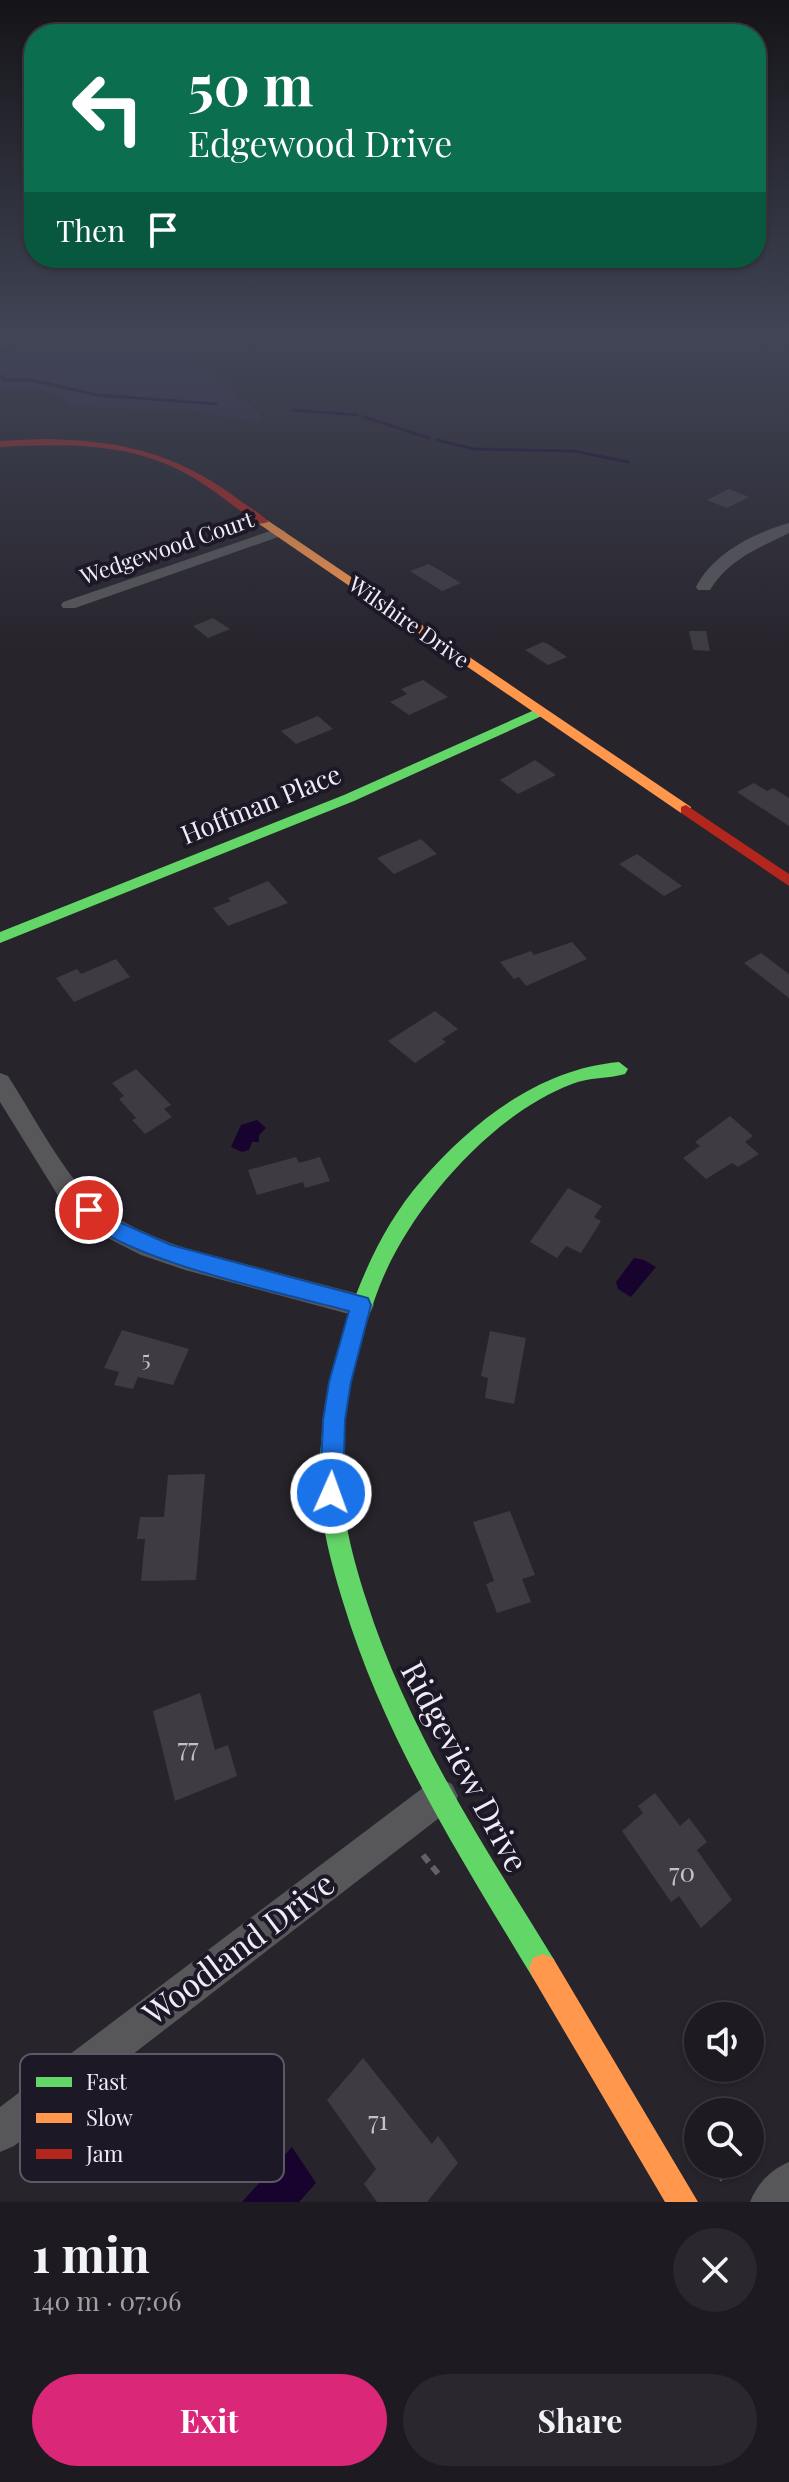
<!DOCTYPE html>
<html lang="en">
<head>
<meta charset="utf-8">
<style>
	:root { --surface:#1d1b21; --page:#2a282e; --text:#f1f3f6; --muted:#a0a1a5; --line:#3b393f; --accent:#db2777 }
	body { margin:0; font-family:"Playfair Display",serif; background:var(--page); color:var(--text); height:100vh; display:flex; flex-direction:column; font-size:30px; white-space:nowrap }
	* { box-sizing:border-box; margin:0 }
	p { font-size:26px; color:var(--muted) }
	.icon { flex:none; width:44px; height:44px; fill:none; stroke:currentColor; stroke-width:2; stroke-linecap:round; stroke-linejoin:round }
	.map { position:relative; height:2202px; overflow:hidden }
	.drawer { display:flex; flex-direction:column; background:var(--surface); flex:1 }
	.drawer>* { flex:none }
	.hud { position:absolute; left:24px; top:24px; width:742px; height:244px; border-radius:32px; box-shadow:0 2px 6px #0004,0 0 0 2px var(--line); background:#0b6e4f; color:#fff; overflow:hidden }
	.controls { position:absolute; left:684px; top:2002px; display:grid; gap:16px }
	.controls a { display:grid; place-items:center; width:80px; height:80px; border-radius:50%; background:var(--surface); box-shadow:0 2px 6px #0004,0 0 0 2px var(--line); font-size:40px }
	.pin { position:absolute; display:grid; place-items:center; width:68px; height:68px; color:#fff; margin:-34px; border:4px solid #fff; border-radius:50%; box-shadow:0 2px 8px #0007 }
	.me { position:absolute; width:88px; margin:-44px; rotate:2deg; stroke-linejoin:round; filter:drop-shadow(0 0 6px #0008) }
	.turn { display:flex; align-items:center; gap:28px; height:168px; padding:0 32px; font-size:36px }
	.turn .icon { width:104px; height:104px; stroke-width:2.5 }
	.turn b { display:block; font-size:56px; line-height:68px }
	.then { display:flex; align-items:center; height:76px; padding:0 32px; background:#0003; gap:16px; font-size:30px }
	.round { display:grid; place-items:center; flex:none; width:84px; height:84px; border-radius:42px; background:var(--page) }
	.overview { display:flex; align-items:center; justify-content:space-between; height:136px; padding:0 32px }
	h1 { font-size:48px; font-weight:700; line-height:60px }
	.cta { display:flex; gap:16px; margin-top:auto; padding:16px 32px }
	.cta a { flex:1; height:92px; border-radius:48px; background:var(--accent); color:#fff; font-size:32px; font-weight:700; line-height:92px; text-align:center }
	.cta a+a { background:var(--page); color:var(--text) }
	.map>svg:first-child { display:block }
</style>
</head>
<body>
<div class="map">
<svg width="789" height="2202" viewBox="0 0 789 2202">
	<rect width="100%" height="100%" fill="#27242c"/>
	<path fill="#342946" d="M15,341H180L245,402L260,412V423L186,410L74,407L49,392L0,389V345Z"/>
	<path fill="#18032e" d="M257,1120L266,1128L259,1135V1142H252L249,1150L242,1152L231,1147L241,1125Z
		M634,1258L644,1260L656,1267L631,1297L618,1289L616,1282Z
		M292,2147L316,2183L299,2202H242Z"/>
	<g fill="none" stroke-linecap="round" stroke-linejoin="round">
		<path stroke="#18032e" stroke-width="3" d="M0,351L27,341
			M0,376L4,377L3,380H31L97,395L216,404
			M293,410L357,415
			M364,417L429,438
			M437,440L474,449L574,451L628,462"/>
	</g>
	<path fill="#3e3c42" d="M729,489L749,497L727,508L707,500Z
		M429,564L461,583L442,591L410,571Z
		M213,618L230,629L208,638L193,626Z
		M689,631H706L710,651L693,650Z
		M543,642L548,644L567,657L548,665L525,650Z
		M423,680L448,697L409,715L390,702L407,694L401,689Z
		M318,716L333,729L296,744L281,731Z
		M535,760L556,775L518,794L500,780Z
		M754,783L767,791L773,788L789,798V826L737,792Z
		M421,839L437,854L394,874L377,858Z
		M637,854L682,886L664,896L619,864Z
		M268,881L288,903L228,926L213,908L231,901L228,898Z
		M572,942L587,959L526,986L519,977L514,979L500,962L531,951L534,955Z
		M761,953L789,974V998L744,963Z
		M116,959L130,977L74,1002L56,978L77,969L81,974Z
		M435,1011L458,1029L442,1039L446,1042L415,1063L388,1041Z
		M136,1069L171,1105L164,1109L172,1117L145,1134L132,1120L136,1118L119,1099L124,1096L112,1083Z
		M730,1116L753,1136L745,1142L759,1154L738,1167L732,1163L706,1179L683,1158L700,1146L695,1142Z
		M296,1157L299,1163L320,1157L330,1181L305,1188L303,1182L257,1195L248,1170Z
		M568,1188L602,1206L594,1217L601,1221L581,1253L566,1246L557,1258L530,1242Z
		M122,1330L189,1349L173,1385L138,1377L133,1389L114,1385L119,1372L104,1368Z
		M490,1331L526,1338L514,1404L485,1398L488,1378L481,1376Z
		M205,1474L196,1580L141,1581L145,1539H137L140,1517H164L168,1475Z
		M510,1511L535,1575L522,1579L531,1602L497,1613L486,1584L494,1581L473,1522Z
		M200,1693L215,1750L228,1745L237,1776L175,1801L153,1711Z
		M655,1793L680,1826L689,1818L707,1842L697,1850L732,1900L701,1928L679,1896L671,1902L622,1831L643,1813L638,1806Z
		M363,2058L432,2144L438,2136L458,2163L427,2202H377L364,2184L376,2169L327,2100Z"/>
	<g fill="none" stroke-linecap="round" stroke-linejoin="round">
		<path stroke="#626166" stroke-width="6" stroke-dasharray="9 6" stroke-linecap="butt" d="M423,1855L439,1875
			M714,2164L723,2180"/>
		<path fill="#57575a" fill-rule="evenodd" d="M789,523V533C757,549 729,559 710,590H698L696,587C713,553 754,533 789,523Z
			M279,528L286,532L284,535L75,608H63L61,605L63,602Z
			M0,1073L8,1076C31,1112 52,1152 79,1186C104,1217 148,1235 185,1248L370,1297L374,1305L370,1313L360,1317L185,1270L141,1255L98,1233L62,1202L0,1102Z
			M440,1778L452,1784L458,1796L452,1808L14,2146L0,2152V2107L428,1784Z
			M789,2162V2202H750C758,2183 770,2170 789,2162Z"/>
		<path fill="#63d668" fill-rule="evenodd" d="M539,708L546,712L544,715L354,801L0,943V932L344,795Z
			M619,1062L628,1069L625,1074C608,1079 589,1077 572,1084C492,1114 411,1207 380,1285C355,1350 338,1423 342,1493C345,1528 355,1565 366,1599C407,1729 482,1843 553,1958L557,1968L553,1978L543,1982L533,1978C460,1857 384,1738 343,1602C332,1566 321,1527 320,1489C318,1435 328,1380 344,1329C361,1276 385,1222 422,1180C473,1121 540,1069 619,1062Z"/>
		<path fill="#ff974d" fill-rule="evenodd" d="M259,520H267L691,807V813H681L259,524Z
			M543,1954L553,1958L698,2202H665L533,1978L529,1968L533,1958Z"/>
		<path fill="#b3261e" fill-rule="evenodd" d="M43,439C118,440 173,452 234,496C245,505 259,512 269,522L259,524C232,506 207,483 177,469C122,442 59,444 0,447V441Z
			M686,805L789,874V886L681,813V807Z"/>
	</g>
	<linearGradient id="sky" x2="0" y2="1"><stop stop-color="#151418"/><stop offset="0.52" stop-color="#414556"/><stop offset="1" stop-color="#414556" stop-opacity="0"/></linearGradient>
	<rect width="789" height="650" fill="url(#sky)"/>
	<path fill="#1a73e8" stroke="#114b97" stroke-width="2" d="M89,1202L114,1220L171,1245L368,1298L371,1305L351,1382L345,1420L343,1493L340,1501L331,1504L323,1501L320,1493L323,1420L329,1382L349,1311C295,1296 102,1256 79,1210L82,1205Z"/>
	<g text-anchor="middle" stroke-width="8" stroke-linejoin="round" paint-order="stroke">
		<g font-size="22" fill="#efecf7" stroke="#1d1826">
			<text transform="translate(167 548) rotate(-19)" y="8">Wedgewood Court</text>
			<text transform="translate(409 622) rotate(35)" y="8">Wilshire Drive</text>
		</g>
		<g font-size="22" fill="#c3c0ca">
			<text x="146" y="1367">5</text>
		</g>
		<g font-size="26" fill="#efecf7" stroke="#1d1826">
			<text transform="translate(261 805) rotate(-22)" y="9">Hoffman Place</text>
		</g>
		<g font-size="26" fill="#c3c0ca">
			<text x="188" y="1757">77</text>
			<text x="682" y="1882">70</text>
			<text x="378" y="2130">71</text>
		</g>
		<g font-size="32" fill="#efecf7" stroke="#1d1826">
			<text transform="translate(464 1767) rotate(62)" y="11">Ridgeview Drive</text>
			<text transform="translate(239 1949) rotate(-37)" y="11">Woodland Drive</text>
		</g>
	</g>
	<rect x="20" y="2054" width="264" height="128" rx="12" fill="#1d1826" stroke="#5c5865" stroke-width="2"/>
	<rect x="36" y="2077" width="36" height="10" fill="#63d668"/>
	<rect x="36" y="2113" width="36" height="10" fill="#ff974d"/>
	<rect x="36" y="2149" width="36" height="10" fill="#b3261e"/>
	<g font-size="22" fill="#efecf7">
		<text x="86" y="2090">Fast</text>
		<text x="86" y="2126">Slow</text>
		<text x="86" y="2162">Jam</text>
	</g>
</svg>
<div class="controls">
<a><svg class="icon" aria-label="sound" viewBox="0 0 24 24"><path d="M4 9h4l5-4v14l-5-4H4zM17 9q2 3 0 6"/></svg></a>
<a><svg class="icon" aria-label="search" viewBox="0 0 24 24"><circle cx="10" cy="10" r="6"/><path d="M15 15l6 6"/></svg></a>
</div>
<div class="pin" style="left:89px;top:1210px;background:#d93025"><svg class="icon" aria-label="arrive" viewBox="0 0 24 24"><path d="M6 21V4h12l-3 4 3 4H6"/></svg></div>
<svg class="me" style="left:331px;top:1493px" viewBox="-20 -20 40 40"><circle r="17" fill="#1a73e8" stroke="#fff" stroke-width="3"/><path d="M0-11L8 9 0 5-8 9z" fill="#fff"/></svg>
<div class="hud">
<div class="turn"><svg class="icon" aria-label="left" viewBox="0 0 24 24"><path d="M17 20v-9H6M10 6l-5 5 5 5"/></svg><div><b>50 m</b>Edgewood Drive</div></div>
<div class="then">Then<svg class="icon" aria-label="arrive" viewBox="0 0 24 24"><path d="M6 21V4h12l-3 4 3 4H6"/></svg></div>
</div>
</div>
<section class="drawer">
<div class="overview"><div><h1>1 min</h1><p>140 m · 07:06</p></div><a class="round"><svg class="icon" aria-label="close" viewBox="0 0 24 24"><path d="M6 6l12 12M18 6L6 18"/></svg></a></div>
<div class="cta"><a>Exit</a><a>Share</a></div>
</section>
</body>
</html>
